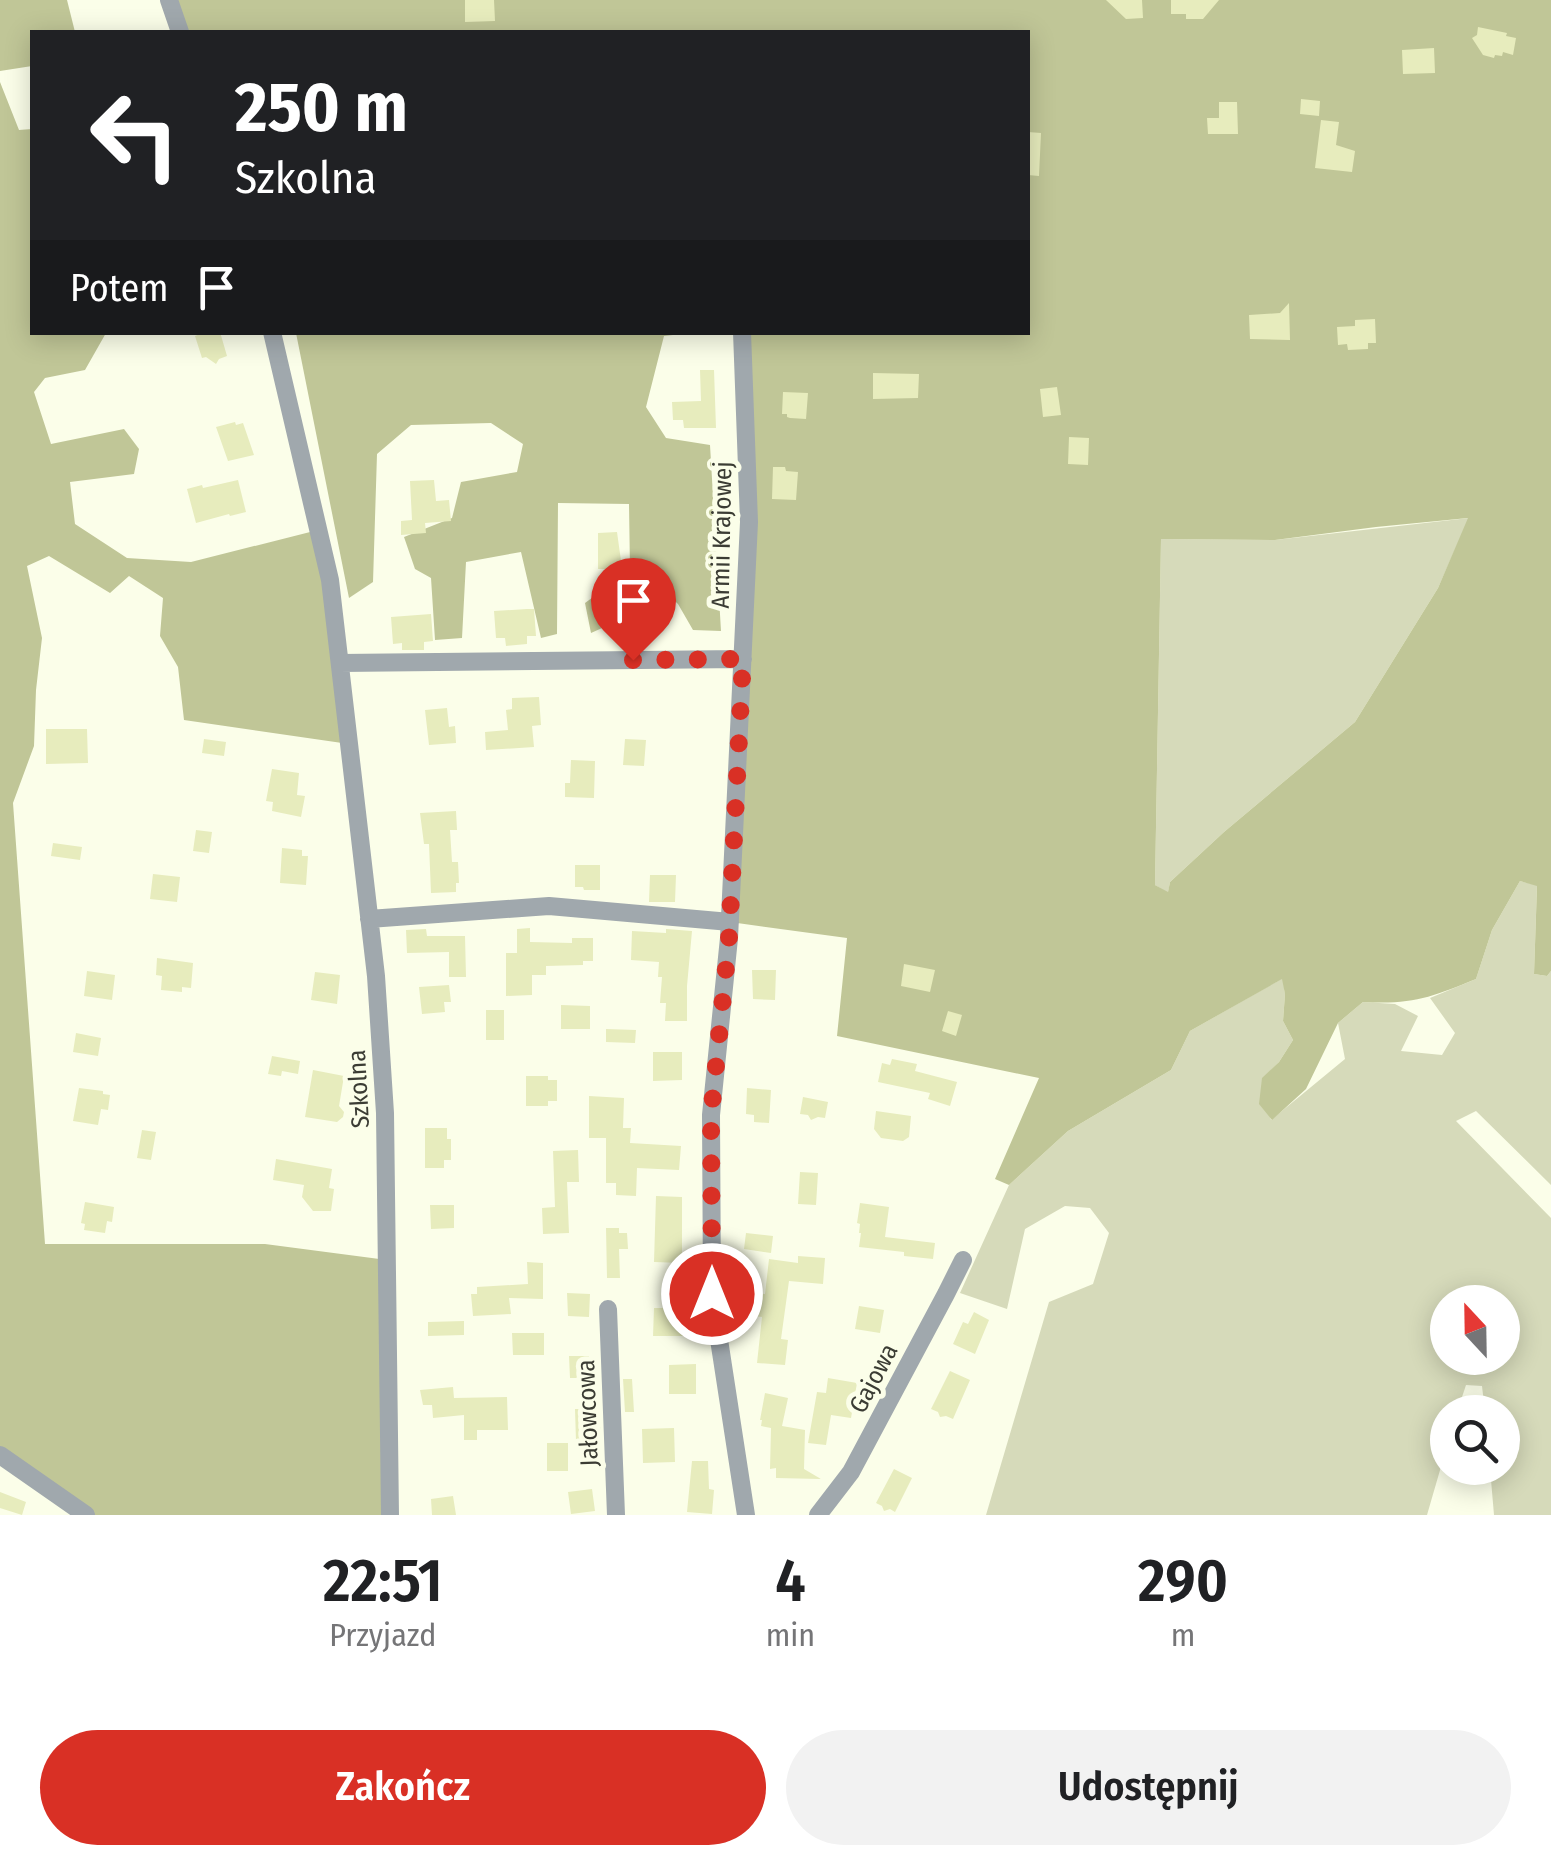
<!DOCTYPE html>
<html lang="pl">
<head>
<meta charset="utf-8">
<style>
	:root { --surface:#fff; --page:#f2f2f2; --text:#202124; --muted:#757577; --accent:#d93025 }
	body { margin:0; font-family:"Fira Sans Condensed",sans-serif; background:var(--page); color:var(--text); height:100vh; display:flex; flex-direction:column; font-size:38px; white-space:nowrap }
	* { box-sizing:border-box; margin:0 }
	p { font-size:32px; color:var(--muted) }
	.icon { flex:none; width:55px; height:55px; fill:none; stroke:currentColor; stroke-width:2; stroke-linecap:round; stroke-linejoin:round }
	.map { position:relative; height:1515px; overflow:hidden }
	.details { display:flex; flex-direction:column; background:var(--surface); flex:1 }
	.details>* { flex:none }
	.guide { position:absolute; left:30px; top:30px; width:1000px; height:305px; border-radius:0px; box-shadow:0 5px 25px #0003; background:#202124; color:#fff; overflow:hidden }
	.needle { width:65px; rotate:338deg }
	.controls { position:absolute; left:1430px; top:1285px; display:grid; gap:20px }
	.controls a { display:grid; place-items:center; width:90px; height:90px; border-radius:50%; background:var(--surface); box-shadow:0 5px 25px #0003; font-size:50px }
	.pin { position:absolute; display:grid; place-items:center; width:85px; height:85px; color:#fff; margin:-102px -42px; border-radius:50% 50% 50% 0; rotate:-45deg; box-shadow:0 0 10px #0007 }
	.pin .icon { rotate:45deg }
	.me { position:absolute; width:110px; margin:-55px; rotate:0deg; stroke-linejoin:round; filter:drop-shadow(0 0 8px #0008) }
	.turn { display:flex; align-items:center; gap:35px; height:210px; padding:0 40px; font-size:45px }
	.turn .icon { width:130px; height:130px; stroke-width:2.5 }
	.turn b { display:block; font-size:70px; line-height:85px }
	.then { display:flex; align-items:center; height:95px; padding:0 40px; background:#0003; gap:20px; font-size:38px }
	.eta { display:flex; justify-content:space-evenly; align-items:center; height:170px; text-align:center }
	.eta b { font-size:60px; font-weight:600; line-height:70px }
	.cta { display:flex; gap:20px; margin-top:auto; padding:20px 40px }
	.cta a { flex:1; height:115px; border-radius:60px; background:var(--accent); color:#fff; font-size:40px; font-weight:600; line-height:115px; text-align:center }
	.cta a+a { background:var(--page); color:var(--text) }
	.map>svg:first-child { display:block }
</style>
</head>
<body>
<div class="map">
<svg width="1551" height="1515" viewBox="0 0 1551 1515">
	<rect width="100%" height="100%" fill="#fbfee9"/>
	<path fill="#d6daba" fill-rule="evenodd" d="M1469,518L1438,588L1355,722L1224,832L1170,882L1168,893L1155,885L1161,539L1275,540Z
		M1520,881L1537,885L1534,974L1547,976L1551,971V1185L1476,1111L1456,1121L1551,1218V1515H1494L1490,1468H1502V1412H1485L1482,1386L1466,1385L1457,1412H1448L1447,1446L1427,1515H986L1049,1302L1093,1284L1109,1233L1090,1208L1065,1206L1025,1229L1007,1309L960,1293L1009,1185L1068,1131L1171,1070L1190,1031L1283,978L1285,994L1283,1021L1293,1040L1279,1062L1262,1079L1271,1120L1345,1059L1338,1023L1363,1002L1395,1004L1418,1016L1401,1051L1442,1055L1455,1033L1430,998L1476,979L1492,930ZM1448,1302H1502V1358H1448Z"/>
	<path fill="#c0c697" fill-rule="evenodd" d="M0,0H67L75,32H32V66L0,71Z
		M168,0H1551V971L1547,976L1534,974L1537,886L1520,881L1492,930L1476,979C1432,997 1412,1005 1363,1002L1338,1023L1306,1089L1272,1120L1259,1104L1262,1078L1279,1062L1293,1040L1283,1021L1285,994L1282,979L1190,1031L1171,1070L1068,1131L1009,1185L995,1179L1039,1078L837,1036L847,938L730,922L749,522L742,333L1028,332V32H180ZM1468,518L1438,588L1355,722L1224,832L1170,882L1168,892L1155,885L1161,539L1275,540L1376,527Z
		M0,82L19,130L32,129V332L106,333L85,370L45,378L34,392L51,444L124,429L139,449L134,474L70,482L75,524L127,558L191,562L318,530L349,744L184,720L178,667L160,636L163,598L129,576L110,593L49,556L27,566L42,638L36,690L34,746L13,803L45,1244H265L387,1260L390,1515H86L0,1455Z
		M296,333H691L664,336L646,407L666,438L710,445L721,631L693,630L678,604L654,582L622,594L611,624L591,633L585,603L630,570L629,504L558,503L557,634L541,638L521,552L466,562L462,638L435,640L431,578L415,569L404,537L452,518L461,482L517,472L523,444L491,423L411,425L377,454L373,582L349,598Z"/>
	<path fill="#e7ecbd" d="M465,0H494L495,21L465,22Z
		M1106,0H1142L1143,18L1126,19Z
		M1171,0H1219L1203,19H1186V14H1171Z
		M1478,27L1507,33L1506,36L1516,38L1513,55L1503,52L1502,56L1495,55L1494,58L1483,55L1472,38L1477,35Z
		M1434,48L1435,73L1403,74L1402,50Z
		M1301,99L1320,101L1319,116L1300,114Z
		M1219,102H1237L1238,134H1208L1207,118H1219Z
		M1321,120L1339,122L1336,145L1355,151L1352,172L1315,168Z
		M1028,132L1041,133L1039,176L1028,175Z
		M1289,303L1290,340L1250,339L1249,315L1280,313Z
		M1375,319L1376,343H1368V349L1348,350L1347,344L1338,345L1337,327L1355,326V320Z
		M205,332H220L227,356L219,359L216,364L206,357L202,358L195,336Z
		M700,370H714L716,428H684L683,420H673L672,402L701,401Z
		M873,373L919,374L918,398L873,399Z
		M1057,387L1061,415L1043,417L1040,389Z
		M783,392L808,393L806,419L790,418L787,417V414H782Z
		M235,422L236,425L243,423L254,455L228,461L216,427Z
		M1069,437L1089,438L1088,465L1068,464Z
		M773,467H785L786,471L798,472L796,500L772,499Z
		M238,480L246,512L230,516L229,514L196,523L187,489L202,485L203,488Z
		M434,480L436,501L449,500L451,521L425,523L426,533L401,535V521L412,520L410,481Z
		M617,532L622,568H614L610,573L606,569H598V533Z
		M527,609H534L536,636H527V644L506,646L505,638H496L494,611Z
		M650,610L651,637L637,638L636,611Z
		M431,614L433,641L424,642V650H402V643L393,644L391,617Z
		M539,697L541,725L532,726L534,747L486,750L485,732L508,730L506,710L512,709V698Z
		M447,708L449,727L455,726L456,743L429,745L425,710Z
		M46,729H87L88,763L46,764Z
		M204,739L226,742L224,756L202,753Z
		M625,739L646,740L644,766L623,765Z
		M571,760L595,761L594,798L565,797V783H570Z
		M272,769L299,773L297,795L305,796L301,817L272,811L273,802L266,801Z
		M456,811L457,830H450L452,862H458L459,883H456V892L431,893L429,844H424L420,813Z
		M196,830L212,832L209,853L193,851Z
		M53,843L82,847L80,860L51,856Z
		M282,848L302,850V856H308L306,885L280,883Z
		M575,865H600V890H584L583,887H575Z
		M153,874L180,877L177,902L150,899Z
		M650,875H676L675,902H649Z
		M530,928V942L572,943V938H593V961H583V965L546,966V975H532V995L506,996V953H517V929Z
		M426,929L427,936H465L466,977H449V952L407,953L406,930Z
		M666,929L692,931L687,986V1021H665L666,1003H660L662,977H658L659,962L631,960L632,931L666,933Z
		M157,958L193,963L191,988L182,987V992L161,990L162,976L156,975Z
		M904,964L935,970L930,992L901,986Z
		M752,970H776L775,1000L753,999Z
		M87,971L115,975L112,1000L84,996Z
		M315,972L340,975L337,1004L311,1000Z
		M449,985L451,1002H444L445,1012L422,1014L419,987Z
		M561,1005L590,1006V1029H561Z
		M486,1010H504V1040H486Z
		M948,1011L962,1015L956,1036L942,1031Z
		M606,1029L636,1030L635,1043L606,1042Z
		M76,1033L101,1038L98,1056L73,1052Z
		M653,1052H682V1080L653,1081Z
		M272,1056L300,1061L298,1074L282,1071L281,1076L268,1074Z
		M892,1059L917,1064L915,1071L957,1082L950,1106L928,1099L930,1093L878,1082L882,1063L890,1065Z
		M313,1070L344,1076L339,1106L344,1112L343,1117L337,1122L305,1117Z
		M526,1076H548V1080H557V1101H548V1106H526Z
		M79,1088L103,1091V1094L110,1095L108,1110L101,1109L98,1125L73,1121Z
		M747,1088L771,1090L769,1123L754,1122V1115L746,1114Z
		M589,1096L624,1098L623,1128H631L630,1143L681,1146L679,1170L637,1168L636,1196L616,1195V1183H606V1138H589Z
		M803,1097L828,1102L825,1118L818,1117L811,1120L808,1115L800,1114Z
		M876,1111L911,1116L909,1137L903,1141L881,1138L874,1129Z
		M425,1128H447V1139H451V1160H444V1168H425Z
		M142,1130L156,1132L151,1160L137,1158Z
		M578,1150L579,1182H567L569,1233L543,1234L542,1208L555,1207L553,1151Z
		M276,1159L332,1169L329,1188L334,1189L331,1211H313L302,1197L304,1185L273,1180Z
		M800,1172L818,1173L816,1205L798,1204Z
		M656,1196L682,1197V1263L654,1262Z
		M85,1202L114,1207L112,1222L107,1221L105,1233L84,1230L85,1224L81,1223Z
		M860,1203L889,1207L885,1237L935,1243L933,1259L904,1256V1252L859,1247L861,1233H859L860,1224L857,1223Z
		M430,1205H454V1228L431,1229Z
		M606,1228H619V1233H627L628,1249H619L620,1278H607Z
		M746,1233L773,1236L771,1253L744,1249Z
		M798,1256L825,1258L823,1284L789,1281L781,1339L788,1340L785,1365L757,1363L762,1317L754,1316L757,1293L765,1294L769,1259L798,1263Z
		M527,1262L543,1263V1299L509,1298L511,1314L473,1316L471,1294H477V1287L528,1284Z
		M567,1293L590,1294L589,1317L568,1316Z
		M859,1306L884,1310L880,1333L855,1329Z
		M654,1308H687L686,1336H653Z
		M974,1312L989,1320L975,1354L953,1344L963,1322L968,1324Z
		M464,1321V1335L428,1336V1322Z
		M512,1333H544V1355H513Z
		M569,1356H589V1378H570Z
		M696,1364V1394H669V1365Z
		M950,1371L970,1380L953,1419L946,1416L940,1417L938,1412L931,1409Z
		M828,1378L857,1383L851,1418L831,1415L826,1445L808,1443L817,1392L826,1393Z
		M623,1379H632L634,1412H625Z
		M453,1387L454,1398L507,1397L508,1430H477V1440H464V1415L433,1418L432,1405H423L420,1390Z
		M765,1393L788,1398L782,1426L805,1430L804,1469L821,1479L776,1478V1468L770,1469L771,1428L761,1426L762,1420H760Z
		M575,1409H599L601,1441H576Z
		M674,1428L675,1462L643,1463L642,1429Z
		M547,1443H568V1471H547Z
		M692,1461H708L709,1489L714,1490L712,1514L687,1512Z
		M894,1469L912,1478L895,1512L890,1509L884,1511L882,1506L876,1503Z
		M592,1489L595,1511L571,1514L568,1492Z
		M0,1492L26,1502L22,1515L0,1508Z
		M453,1496L456,1515H432L431,1499Z"/>
	<g fill="none" stroke-linecap="round" stroke-linejoin="round">
		<path stroke="#a0a8ad" stroke-width="18" d="M169,0L180,32
			M272,332L330,580L376,976L385,1113L390,1515
			M742,332L749,522L729,938L711,1115L712,1294L746,1515
			M340,663L743,659
			M369,919L549,906L730,922
			M608,1309L616,1515
			M0,1455L86,1515
			M818,1515L851,1472L946,1294L963,1260"/>
	</g>
	<g fill="none" stroke-linecap="round" stroke-linejoin="round">
		<path stroke="#d93025" stroke-width="18" stroke-dasharray="0 32.4" d="M633,660L743,659L729,938L711,1115L712,1294"/>
	</g>
	<g text-anchor="middle" stroke-width="10" stroke-linejoin="round" paint-order="stroke">
		<g font-size="25" fill="#3b3c34" stroke="#fbfee9">
			<text transform="translate(721 535) rotate(-89)" y="9">Armii Krajowej</text>
			<text transform="translate(358 1089) rotate(-93)" y="9">Szkolna</text>
			<text transform="translate(873 1378) rotate(-62)" y="9">Gajowa</text>
			<text transform="translate(587 1413) rotate(-92)" y="9">Jałowcowa</text>
		</g>
	</g>
</svg>
<div class="controls">
<a><svg class="needle" viewBox="-14 -14 28 28"><path d="M0-13l5 13h-10z" fill="#e53935"/><path d="M0 13l5-13h-10z" fill="#757577"/></svg></a>
<a><svg class="icon" aria-label="search" viewBox="0 0 24 24"><circle cx="10" cy="10" r="6"/><path d="M15 15l6 6"/></svg></a>
</div>
<div class="pin" style="left:633px;top:660px;background:#d93025"><svg class="icon" aria-label="arrive" viewBox="0 0 24 24"><path d="M6 21V4h12l-3 4 3 4H6"/></svg></div>
<svg class="me" style="left:712px;top:1294px" viewBox="-20 -20 40 40"><circle r="17" fill="#d93025" stroke="#fff" stroke-width="3"/><path d="M0-11L8 9 0 5-8 9z" fill="#fff"/></svg>
<div class="guide">
<div class="turn"><svg class="icon" aria-label="left" viewBox="0 0 24 24"><path d="M17 20v-9H6M10 6l-5 5 5 5"/></svg><div><b>250 m</b>Szkolna</div></div>
<div class="then">Potem<svg class="icon" aria-label="arrive" viewBox="0 0 24 24"><path d="M6 21V4h12l-3 4 3 4H6"/></svg></div>
</div>
</div>
<section class="details">
<div class="eta">
<div><b>22:51</b><p>Przyjazd</p></div>
<div><b>4</b><p>min</p></div>
<div><b>290</b><p>m</p></div>
</div>
<div class="cta"><a>Zakończ</a><a>Udostępnij</a></div>
</section>
</body>
</html>
